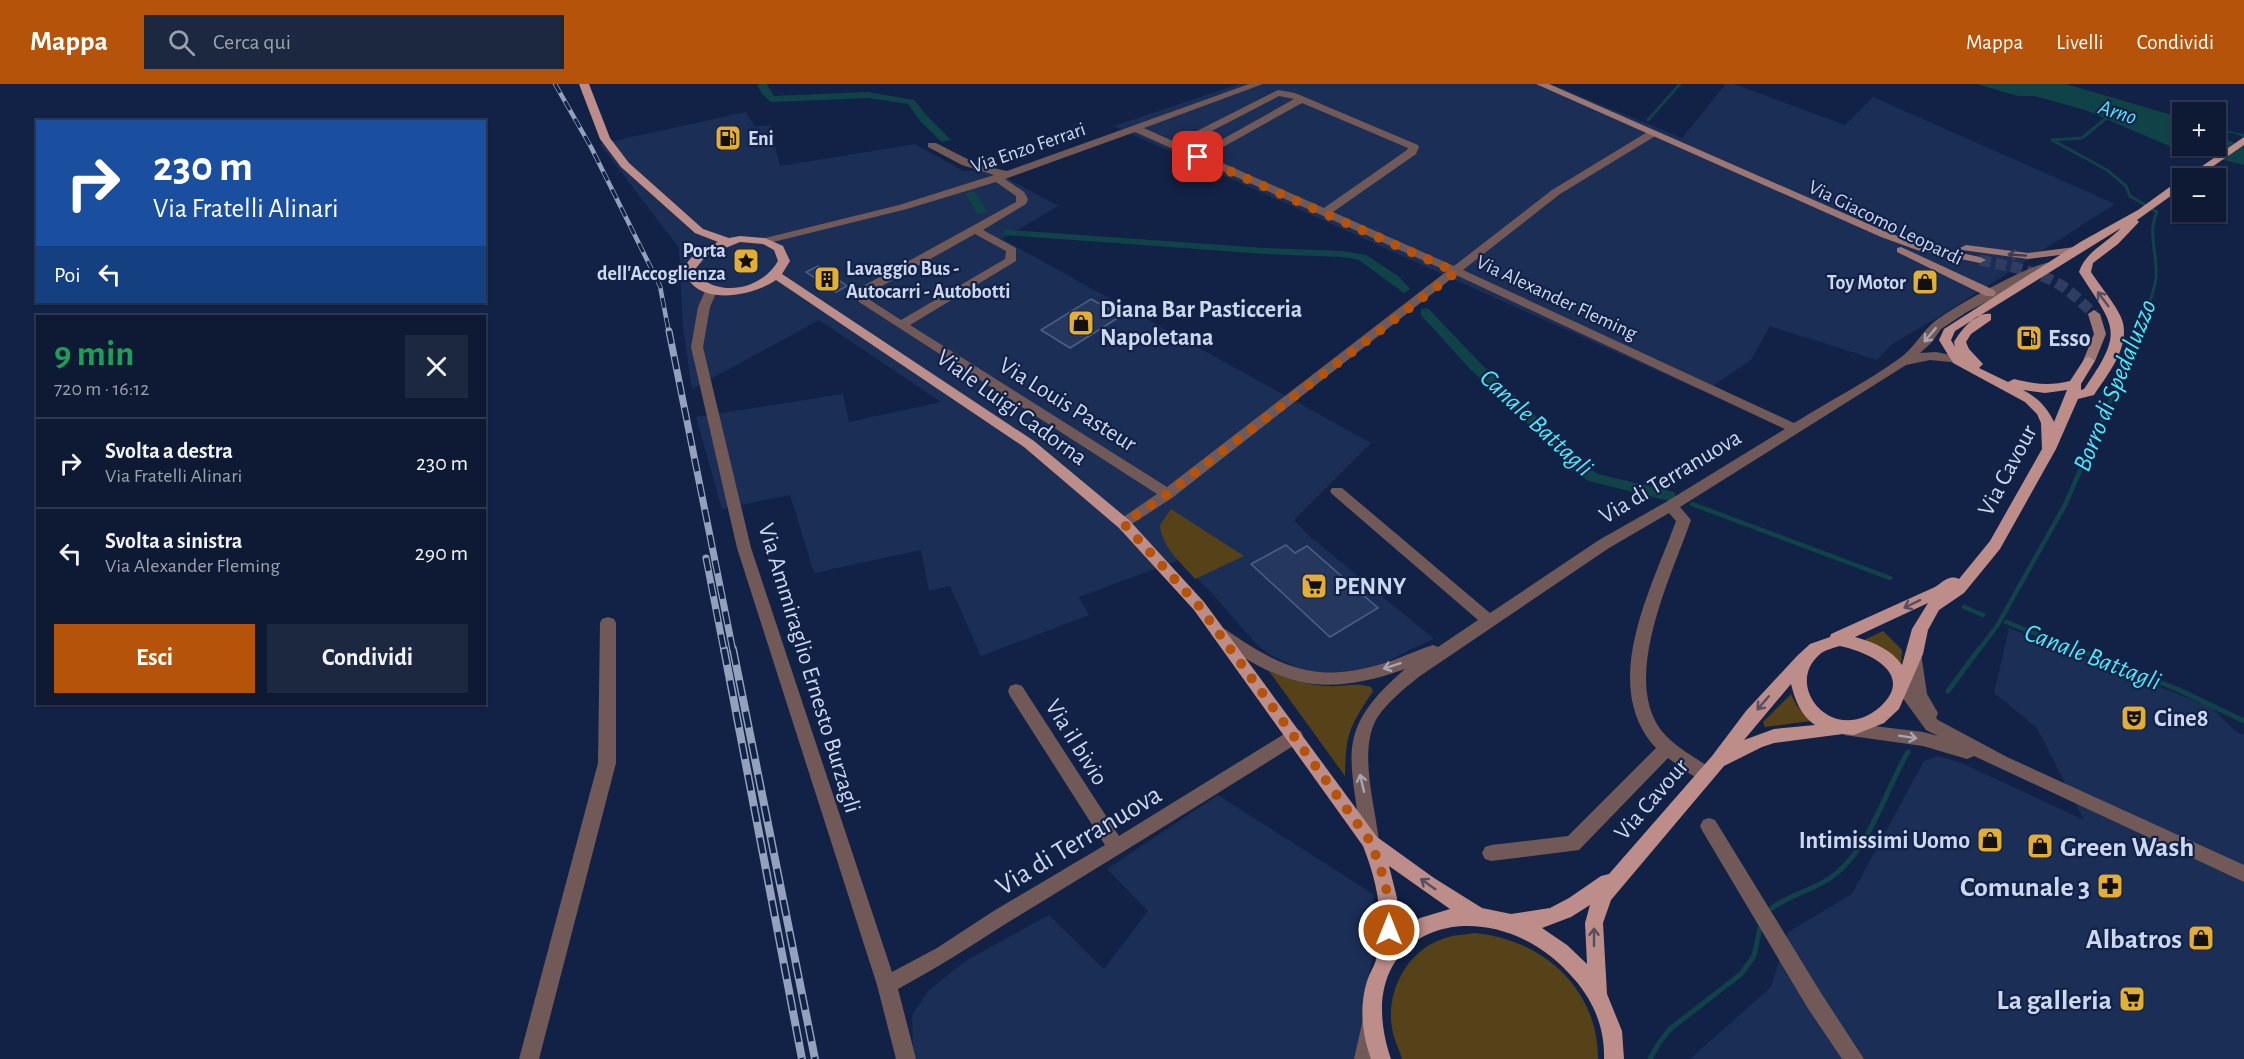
<!DOCTYPE html>
<html lang="it">
<head>
<meta charset="utf-8">
<style>
	:root { --surface:#0e1a34; --page:#1c2740; --text:#f1f3f6; --muted:#9ba1ac; --line:#2e384f; --accent:#b45309 }
	body { margin:0; font-family:"Alegreya Sans",sans-serif; background:var(--page); color:var(--text); height:100vh; display:flex; flex-direction:column; font-size:22px; white-space:nowrap }
	* { box-sizing:border-box; margin:0 }
	p { font-size:20px; color:var(--muted) }
	.icon { flex:none; width:33px; height:33px; fill:none; stroke:currentColor; stroke-width:2; stroke-linecap:round; stroke-linejoin:round }
	.map { position:relative; flex:1; overflow:hidden }
	.sheet { position:absolute; left:36px; top:231px; width:450px; height:390px; display:flex; flex-direction:column; background:var(--surface); border-radius:0px; box-shadow:0 2px 4px #0004,0 0 0 2px var(--line) }
	.sheet>* { flex:none }
	.top-card { position:absolute; left:36px; top:36px; width:450px; height:183px; border-radius:0px; box-shadow:0 2px 4px #0004,0 0 0 2px var(--line); background:#1a4fa0; color:#fff; overflow:hidden }
	.buttons { position:absolute; left:2172px; top:18px; display:grid; gap:12px }
	.buttons a { display:grid; place-items:center; width:54px; height:54px; border-radius:0px; background:var(--surface); box-shadow:0 2px 4px #0004,0 0 0 2px var(--line); font-size:30px }
	.pin { position:absolute; display:grid; place-items:center; width:51px; height:51px; color:#fff; margin:-26px; border-radius:12px; box-shadow:0 3px 9px #0006 }
	.me { position:absolute; width:66px; margin:-33px; rotate:0deg; stroke-linejoin:round; filter:drop-shadow(0 0 4px #0008) }
	.turn { display:flex; align-items:center; gap:21px; height:126px; padding:0 18px; font-size:27px }
	.turn .icon { width:78px; height:78px; stroke-width:2.5 }
	.turn b { display:block; font-size:42px; line-height:51px }
	.then { display:flex; align-items:center; height:57px; padding:0 18px; background:#0003; gap:12px; font-size:22px }
	.round { display:grid; place-items:center; flex:none; width:63px; height:63px; border-radius:0px; background:var(--page) }
	.overview { display:flex; align-items:center; justify-content:space-between; height:102px; padding:0 18px }
	h1 { font-size:36px; font-weight:700; line-height:45px; color:#1e9e55 }
	.button { display:flex; gap:12px; margin-top:auto; padding:12px 18px }
	.button a { flex:1; height:69px; border-radius:0px; background:var(--accent); color:#fff; font-size:24px; font-weight:700; line-height:69px; text-align:center }
	.button a+a { background:var(--page); color:var(--text) }
	ul { padding:0; list-style:none }
	li { display:flex; align-items:center; gap:18px; height:90px; padding:0 18px; border-top:2px solid var(--line) }
	li div { flex:1 }
	li b { display:block; font-size:22px }
	li em { font-style:normal }
	header { display:flex; align-items:center; gap:36px; box-sizing:border-box; height:84px; padding:0 30px; background:var(--accent); color:#fff }
	header strong { font-size:28px }
	nav { display:flex; gap:33px; margin-inline-start:auto; font-size:21px }
	.search { width:420px; height:54px; background:var(--page); display:flex; align-items:center; gap:15px; box-sizing:border-box; padding:0 21px; border-radius:0px; color:var(--muted); font-size:22px }
	.map>svg:first-child { display:block }
</style>
</head>
<body>
<header>
<strong>Mappa</strong>
<div class="search"><svg class="icon" aria-label="search" viewBox="0 0 24 24"><circle cx="10" cy="10" r="6"/><path d="M15 15l6 6"/></svg>Cerca qui</div>
<nav><a>Mappa</a><a>Livelli</a><a>Condividi</a></nav>
</header>
<div class="map">
<svg width="2244" height="975" viewBox="0 0 2244 975">
	<rect width="100%" height="100%" fill="#122246"/>
	<path fill="#1b2e56" d="M1239,0H1551L1682,54L1726,0H1734L1845,41L1873,13L2115,120L1942,231L1892,260L1877,276L1770,242L1751,276L1704,308L1114,42Z
		M746,28L755,43L770,41L780,82L915,60L963,87H994L1058,122L1002,155L1371,359L1294,436L1307,450L1434,555L1409,566L1384,580L1346,588H1313L1300,585L1267,569L1256,560L1212,509L1179,476L1079,513L1089,531L981,572L950,502L929,507L921,466L814,489L790,411L722,425L696,333L843,310L849,338L941,318L819,236L692,305L683,244L679,164L600,60Z
		M2009,544L2211,623L2235,647L2244,651V975H1690L1771,903L1788,848L1852,810L1924,677L1938,672L1961,679L2084,736L2037,644L1994,609Z
		M1218,711L1373,810L1378,844L1363,920V975H916L913,967L912,931L929,906L967,876L1049,831L1104,885L1148,827L1107,785Z"/>
	<path fill="#554219" d="M1171,425L1244,472L1195,495C1181,478 1162,464 1160,441Z
		M1883,547L1902,566L1901,580L1882,564L1864,556Z
		M1269,587C1288,595 1307,601 1328,602C1343,603 1356,598 1371,603L1373,607C1349,644 1346,648 1345,692Z
		M1791,610L1797,622L1811,637L1765,643L1763,638Z
		M1474,849C1542,855 1598,904 1598,975H1402C1399,965 1393,954 1392,944C1386,908 1406,868 1442,855C1451,851 1464,851 1474,849Z"/>
	<path fill="#104348" d="M1977,0H2066L2182,34V62H2216V45L2244,50V53L2233,49H2218L2223,54L2244,63V81L2174,64L2085,26L2035,12H2018Z"/>
	<g fill="none" stroke-linecap="round" stroke-linejoin="round">
		<path stroke="#104348" stroke-width="3" d="M2110,31L2082,54L2052,56L2107,86L2126,102L2130,112L2157,128C2147,149 2158,171 2156,194C2153,213 2146,230 2140,249
			M1648,36L1680,0"/>
		<path stroke="#104348" stroke-width="4.5" d="M1692,420L1890,494
			M1964,523L1983,531
			M2006,538L2080,567
			M1978,567L1997,542L2065,421L2141,247"/>
		<path stroke="#104348" stroke-width="5" d="M2076,565L2177,605L2244,637
			M1948,607L1979,565
			M1772,824C1792,809 1819,805 1838,788C1872,758 1885,707 1908,668
			M1650,975L1659,959L1670,945L1741,890L1754,872L1760,844"/>
		<path fill="#104348" fill-rule="evenodd" d="M757,0H767L774,12L868,8L914,16L928,33L951,56L942,58L920,37L908,20L868,14L771,18L762,10Z
			M971,107L975,108L987,127L985,129L981,130L977,129L966,110Z
			M1008,146L1265,164L1343,167L1366,171L1398,192L1410,205L1404,209L1359,176L1343,173L1265,170L1004,151V147Z
			M1425,224L1429,225L1480,279L1525,321L1584,382L1598,390L1674,408L1676,412L1674,416L1669,417L1589,397L1574,388L1515,327L1470,285L1421,231V225Z"/>
	</g>
	<path fill="#25375d" stroke="#4b6088" stroke-width="1.5" d="M818,182L847,202L836,208L806,188Z
		M1091,215L1121,232L1070,264L1041,246Z
		M1286,461L1295,469L1307,462L1378,524L1330,553L1251,480Z"/>
	<g fill="none" stroke-linecap="round" stroke-linejoin="round">
		<path stroke="#2e3d60" stroke-width="11" stroke-dasharray="11 5" stroke-linecap="butt" d="M1980,176C2007,182 2037,186 2062,202C2074,210 2083,220 2094,230"/>
		<path fill="#715957" fill-rule="evenodd" d="M1249,0H1263L1144,44L1175,58L1278,6L1295,9L1418,61L1419,63L1416,70L1333,128L1454,182L1552,106L1649,47H1657V51L1560,110L1463,186L1794,339C1829,317 1867,298 1900,274C1912,266 1923,247 1934,238C1950,225 2039,174 2056,178L2058,180L1967,228L1941,245L1932,258L1920,269L1936,268L1961,273L1963,276L1961,279L1930,276L1906,281L1680,423L1691,436C1672,491 1621,593 1661,646C1674,663 1695,673 1712,685L1715,690L1712,695C1698,700 1680,682 1668,674L1579,766L1491,777L1485,775L1482,769L1485,763L1491,761L1568,752L1656,664C1598,601 1652,504 1676,437L1669,429L1609,464L1420,592C1405,604 1388,617 1377,634C1358,666 1375,721 1379,757L1376,763L1370,765L1364,763L1361,757C1352,672 1332,648 1405,585C1323,614 1283,603 1213,553L1211,549L1213,545H1225C1285,587 1321,601 1394,576C1407,571 1420,565 1433,561L1438,563L1478,536L1332,410L1330,407L1332,404H1342L1490,529L1599,456L1666,418L1785,345L1456,191L1172,414L1124,445L1117,440L1119,436L1157,410L859,218L857,211L865,201L1016,118V112L996,98L907,125L765,160L759,157L761,155L899,121L994,91L962,81L928,63V59H936L979,81L1007,87ZM1279,12L1294,15L1198,69L1183,62ZM1302,19L1408,64L1407,66L1324,124L1207,72ZM1135,48L1447,187L1167,403L910,241L1016,177V164L983,146L1026,120L1028,115L1024,108L1005,95ZM975,150L1006,167L1005,175L901,236L870,216L869,211L873,207Z
			M712,201L718,205L710,223L703,263L751,464L892,888L937,864L992,828L1105,761L1010,612L1008,607L1010,602L1016,600L1022,602L1119,752L1289,647L1295,645L1301,647L1303,652L1301,657C1203,719 1105,779 1007,839C971,862 935,885 898,905L916,975H896L877,901L737,464L691,263L698,223L706,205Z
			M608,533L614,535L616,539V679L539,975H519L598,679L600,539L602,535Z
			M1915,567L1921,569L1927,610L1938,629L1936,634L1938,636L2007,673L2244,781V798L1974,672L1967,675L1923,662L1844,651L1842,646L1844,641L1850,639L1923,648L1938,652L1926,646L1894,602L1896,597L1902,595L1908,598L1907,573L1909,569Z
			M1709,734L1715,736L1821,909L1864,975H1842L1807,923L1703,748L1700,742L1703,736Z
			M1370,932L1377,935L1380,942L1374,975H1354L1363,935Z"/>
		<path fill="#9c7673" fill-rule="evenodd" d="M1536,0H1549L1889,149L1924,161L1980,173L1986,176L1980,179L1917,166L1881,153Z
			M1966,161L2028,169L2075,163L2081,166L2075,169L2028,175L1962,166L1960,164Z
			M1901,163L1994,206L1996,209L1994,212H1986L1897,168V164Z
			M2094,226L2100,230L2106,250L2095,277L2089,281L2083,277L2094,250L2088,230Z"/>
		<path fill="#bd8d89" fill-rule="evenodd" d="M579,0H589L610,54L629,79L703,145L729,154L740,152L765,154L783,162L790,177L782,190L1034,357L1129,436L1204,518L1377,753L1434,794L1482,824L1511,830L1550,824L1569,814L1601,792L1609,790L1712,672L1746,627L1797,572L1810,560L1830,553L1831,550L1935,503C1943,498 1949,490 1959,495L1990,457L2042,365L2041,339L2037,330L2025,318L1953,279L1939,256L1944,245L2082,157L2138,126L2178,97L2182,96V104L2137,136L2139,138L2137,140L2118,160L2093,179L2091,188C2099,201 2120,225 2123,239C2129,265 2107,291 2094,311L2078,315L2056,365L2000,465L1964,509L1939,526L1928,546L1923,570L1899,625L1884,639L1854,651L1843,650L1774,659L1762,663L1724,682L1611,816L1603,839L1607,910L1622,947L1624,975H1604C1605,945 1594,918 1575,896C1494,799 1344,837 1391,975H1371C1362,950 1359,923 1367,897C1369,890 1374,883 1376,876C1386,838 1377,797 1363,762L1194,526L1119,444L1024,363L776,196C752,213 692,224 684,184C692,169 703,164 718,158L695,149L621,83L600,55ZM2121,144C2107,159 2085,168 2079,188C2115,244 2125,246 2084,305L2081,306V300L2095,277L2089,273L2085,274L2070,297C2050,302 2034,300 2014,295L2008,298L1979,284L1983,280L1969,265L1966,258L1971,250L1991,236V230C1976,227 1961,246 1954,258L1955,263L1951,256L1955,247ZM740,158L763,160L774,166L778,177C762,205 721,214 697,191L696,184L706,172ZM2023,306L2045,309L2067,306L2054,338C2047,323 2038,314 2023,306ZM1928,519L1912,545L1902,581C1891,565 1873,558 1855,553ZM1840,562C1869,568 1916,590 1880,623C1834,663 1783,603 1819,571C1824,566 1833,564 1840,562ZM1791,600C1795,616 1801,632 1815,641L1774,645L1744,656ZM1389,782L1450,825L1420,834L1398,848L1397,814ZM1590,821L1585,839L1587,880L1567,861L1542,844L1571,833Z
			M2244,53V61L2196,94H2185Z"/>
		<g stroke="#94a1bd" stroke-width="4.5">
			<path id="rail-far2" d="M555,0L591,63L660,202L669,249"/>
		</g>
		<g stroke="#94a1bd" stroke-width="7">
			<path id="rail-far1" d="M669,247L733,567
				M706,474L724,567"/>
		</g>
		<g stroke="#94a1bd" stroke-width="8">
			<path id="rail" d="M724,565L802,975
				M733,565L815,975"/>
		</g>
		<use href="#rail-far2" stroke="#122246" stroke-width="3" stroke-dasharray="10" stroke-linecap="butt"/>
		<use href="#rail-far1" stroke="#122246" stroke-width="4.5" stroke-dasharray="13" stroke-linecap="butt"/>
		<use href="#rail" stroke="#122246" stroke-width="5" stroke-dasharray="16" stroke-linecap="butt"/>
	</g>
	<defs><path id="oneway-shaft" d="M-6 0H5M1.5-3L5.5 0L1.5 3" fill="none" stroke-width="1.6" stroke-linecap="round" stroke-linejoin="round" transform="scale(1.5)"/></defs>
	<use stroke="#3b3b54" href="#oneway-shaft" transform="translate(2017 171) rotate(-176)"/>
	<g stroke="#564d61">
		<use href="#oneway-shaft" transform="translate(2103 215) rotate(-127)"/>
		<use href="#oneway-shaft" transform="translate(1912 520) rotate(154)"/>
		<use href="#oneway-shaft" transform="translate(1763 619) rotate(131)"/>
		<use href="#oneway-shaft" transform="translate(1428 800) rotate(-145)"/>
		<use href="#oneway-shaft" transform="translate(1594 853) rotate(-90)"/>
	</g>
	<g stroke="#a8a5b3">
		<use href="#oneway-shaft" transform="translate(1930 251) rotate(130)"/>
		<use href="#oneway-shaft" transform="translate(1392 582) rotate(162)"/>
		<use href="#oneway-shaft" transform="translate(1908 653) rotate(9)"/>
		<use href="#oneway-shaft" transform="translate(1362 699) rotate(-103)"/>
	</g>
	<g fill="none" stroke-linecap="round" stroke-linejoin="round">
		<path stroke="#b45309" stroke-width="10" stroke-dasharray="0 18" d="M1198,73L1456,188L1167,410L1124,440L1199,522L1370,757C1382,786 1392,814 1389,846"/>
	</g>
	<defs>
		<g id="fuel-square" transform="scale(1.35)"><rect x="-9" y="-9" width="18" height="18" rx="4" fill="#e3ae34" stroke="#122246"/><path d="M-5.5-6h7V0h2V4h1.3V-2.5L3-4.5l.8-.8L6-3V5H2.5V1h-1V6h-7ZM-4.2-4.7v3.2H.2V-4.7Z" fill="#111"/></g>
		<g id="sight-square" transform="scale(1.35)"><rect x="-9" y="-9" width="18" height="18" rx="4" fill="#e3ae34" stroke="#122246"/><path d="M0-6L1.8-2.2L6-1.7L2.9 1.2L3.7 5.4L0 3.3L-3.7 5.4L-2.9 1.2L-6-1.7L-1.8-2.2Z" fill="#111"/></g>
		<g id="building-square" transform="scale(1.35)"><rect x="-9" y="-9" width="18" height="18" rx="4" fill="#e3ae34" stroke="#122246"/><path d="M-4-6H4V6H1V3H-1V6H-4ZM-2.5-4.3h1.7v1.8h-1.7ZM.8-4.3h1.7v1.8H.8ZM-2.5-1h1.7V.8h-1.7ZM.8-1h1.7V.8H.8Z" fill="#111"/></g>
		<g id="shop-square" transform="scale(1.35)"><rect x="-9" y="-9" width="18" height="18" rx="4" fill="#e3ae34" stroke="#122246"/><path d="M-5-2.5h2.3a2.7 3.5 0 0 1 5.4 0H5L5.5 6h-11ZM-1.5-2.5h3a1.5 2.3 0 0 0-3 0Z" fill="#111"/></g>
		<g id="supermarket-square" transform="scale(1.35)"><rect x="-9" y="-9" width="18" height="18" rx="4" fill="#e3ae34" stroke="#122246"/><path d="M-6-5.5h2.5l.6 2H6L4.5 2H-2.5L-4.4-4H-6ZM-1.5 3.2a1.3 1.3 0 1 0 .1 0ZM3 3.2a1.3 1.3 0 1 0 .1 0Z" fill="#111"/></g>
		<g id="theatre-square" transform="scale(1.35)"><rect x="-9" y="-9" width="18" height="18" rx="4" fill="#e3ae34" stroke="#122246"/><path d="M-5-5.5Q0-4 5-5.5V0Q5 5 0 6Q-5 5-5 0ZM-3.3-2.5H-1v1.5H-3.3ZM1-2.5H3.3v1.5H1ZM-2.8 1Q0 5.5 2.8 1Z" fill="#111"/></g>
		<g id="pharmacy-square" transform="scale(1.35)"><rect x="-9" y="-9" width="18" height="18" rx="4" fill="#e3ae34" stroke="#122246"/><path d="M-2-6h4v4h4v4h-4v4h-4v-4h-4v-4h4Z" fill="#111"/></g>
	</defs>
	<g fill-rule="evenodd">
		<use href="#fuel-square" x="728" y="54"/>
		<use href="#sight-square" x="746" y="177"/>
		<use href="#building-square" x="827" y="195"/>
		<use href="#shop-square" x="1925" y="198"/>
		<use href="#shop-square" x="1081" y="239"/>
		<use href="#fuel-square" x="2029" y="254"/>
		<use href="#supermarket-square" x="1314" y="502"/>
		<use href="#theatre-square" x="2134" y="634"/>
		<use href="#shop-square" x="1990" y="756"/>
		<use href="#shop-square" x="2040" y="762"/>
		<use href="#pharmacy-square" x="2110" y="802"/>
		<use href="#shop-square" x="2201" y="854"/>
		<use href="#supermarket-square" x="2132" y="915"/>
	</g>
	<g text-anchor="middle" stroke-width="4.5" stroke-linejoin="round" paint-order="stroke">
		<g font-size="20" font-weight="bold" fill="#ccd8f0" stroke="#122246" text-anchor="start">
			<text x="748" y="61">Eni</text>
			<text x="726" y="173" text-anchor="end">Porta<tspan x="726" dy="23">dell'Accoglienza</tspan></text>
			<text x="846" y="191">Lavaggio Bus -<tspan x="846" dy="23">Autocarri - Autobotti</tspan></text>
			<text x="1906" y="205" text-anchor="end">Toy Motor</text>
		</g>
		<g font-size="20" fill="#ccd8f0" stroke="#122246">
			<text transform="translate(1028 63) rotate(-19)" y="7">Via Enzo Ferrari</text>
			<text transform="translate(1886 138) rotate(26)" y="7">Via Giacomo Leopardi</text>
			<text transform="translate(1557 213) rotate(25)" y="7">Via Alexander Fleming</text>
		</g>
		<g font-size="22" font-style="italic" fill="#4beaf9" stroke="#122246">
			<text transform="translate(2118 27) rotate(18)" y="8">Arno</text>
		</g>
		<g font-size="24" font-weight="bold" fill="#ccd8f0" stroke="#122246" text-anchor="start">
			<text x="1100" y="233">Diana Bar Pasticceria<tspan x="1100" dy="28">Napoletana</tspan></text>
			<text x="2048" y="262">Esso</text>
			<text x="1334" y="510">PENNY</text>
			<text x="2154" y="642">Cine8</text>
			<text x="1970" y="764" text-anchor="end">Intimissimi Uomo</text>
		</g>
		<g font-size="24" fill="#ccd8f0" stroke="#122246">
			<text transform="translate(1068 320) rotate(32)" y="8">Via Louis Pasteur</text>
			<text transform="translate(1012 323) rotate(36)" y="8">Viale Luigi Cadorna</text>
			<text transform="translate(2007 386) rotate(-62)" y="8">Via Cavour</text>
			<text transform="translate(1670 392) rotate(-31)" y="8">Via di Terranuova</text>
			<text transform="translate(810 584) rotate(73)" y="8">Via Ammiraglio Ernesto Burzagli</text>
			<text transform="translate(1077 658) rotate(58)" y="8">Via il bivio</text>
			<text transform="translate(1651 715) rotate(-49)" y="8">Via Cavour</text>
		</g>
		<g font-size="26" font-style="italic" fill="#4beaf9" stroke="#122246">
			<text transform="translate(2114 301) rotate(-68)" y="9">Borro di Spedaluzzo</text>
			<text transform="translate(1537 338) rotate(43)" y="9">Canale Battagli</text>
			<text transform="translate(2093 572) rotate(21)" y="9">Canale Battagli</text>
		</g>
		<g font-size="28" fill="#ccd8f0" stroke="#122246">
			<text transform="translate(1078 755) rotate(-31)" y="10">Via di Terranuova</text>
		</g>
		<g font-size="28" font-weight="bold" fill="#ccd8f0" stroke="#122246" text-anchor="end">
			<text x="2060" y="772" text-anchor="start">Green Wash</text>
			<text x="2090" y="812">Comunale 3</text>
			<text x="2182" y="864">Albatros</text>
			<text x="2112" y="925">La galleria</text>
		</g>
	</g>
</svg>
<div class="buttons">
<a>+</a>
<a>−</a>
</div>
<div class="pin" style="left:1198px;top:73px;background:#d93025"><svg class="icon" aria-label="arrive" viewBox="0 0 24 24"><path d="M6 21V4h12l-3 4 3 4H6"/></svg></div>
<svg class="me" style="left:1389px;top:846px" viewBox="-20 -20 40 40"><circle r="17" fill="#b45309" stroke="#fff" stroke-width="3"/><path d="M0-11L8 9 0 5-8 9z" fill="#fff"/></svg>
<div class="top-card">
<div class="turn"><svg class="icon" aria-label="right" viewBox="0 0 24 24"><path d="M7 20v-9h11M14 6l5 5-5 5"/></svg><div><b>230 m</b>Via Fratelli Alinari</div></div>
<div class="then">Poi<svg class="icon" aria-label="left" viewBox="0 0 24 24"><path d="M17 20v-9H6M10 6l-5 5 5 5"/></svg></div>
</div>
<section class="sheet">
<div class="overview"><div><h1>9 min</h1><p>720 m · 16:12</p></div><a class="round"><svg class="icon" aria-label="close" viewBox="0 0 24 24"><path d="M6 6l12 12M18 6L6 18"/></svg></a></div>
<ul>
<li><svg class="icon" aria-label="right" viewBox="0 0 24 24"><path d="M7 20v-9h11M14 6l5 5-5 5"/></svg><div><b>Svolta a destra</b><p>Via Fratelli Alinari</p></div><em>230 m</em></li>
<li><svg class="icon" aria-label="left" viewBox="0 0 24 24"><path d="M17 20v-9H6M10 6l-5 5 5 5"/></svg><div><b>Svolta a sinistra</b><p>Via Alexander Fleming</p></div><em>290 m</em></li>
</ul>
<div class="button"><a>Esci</a><a>Condividi</a></div>
</section>
</div>
</body>
</html>
